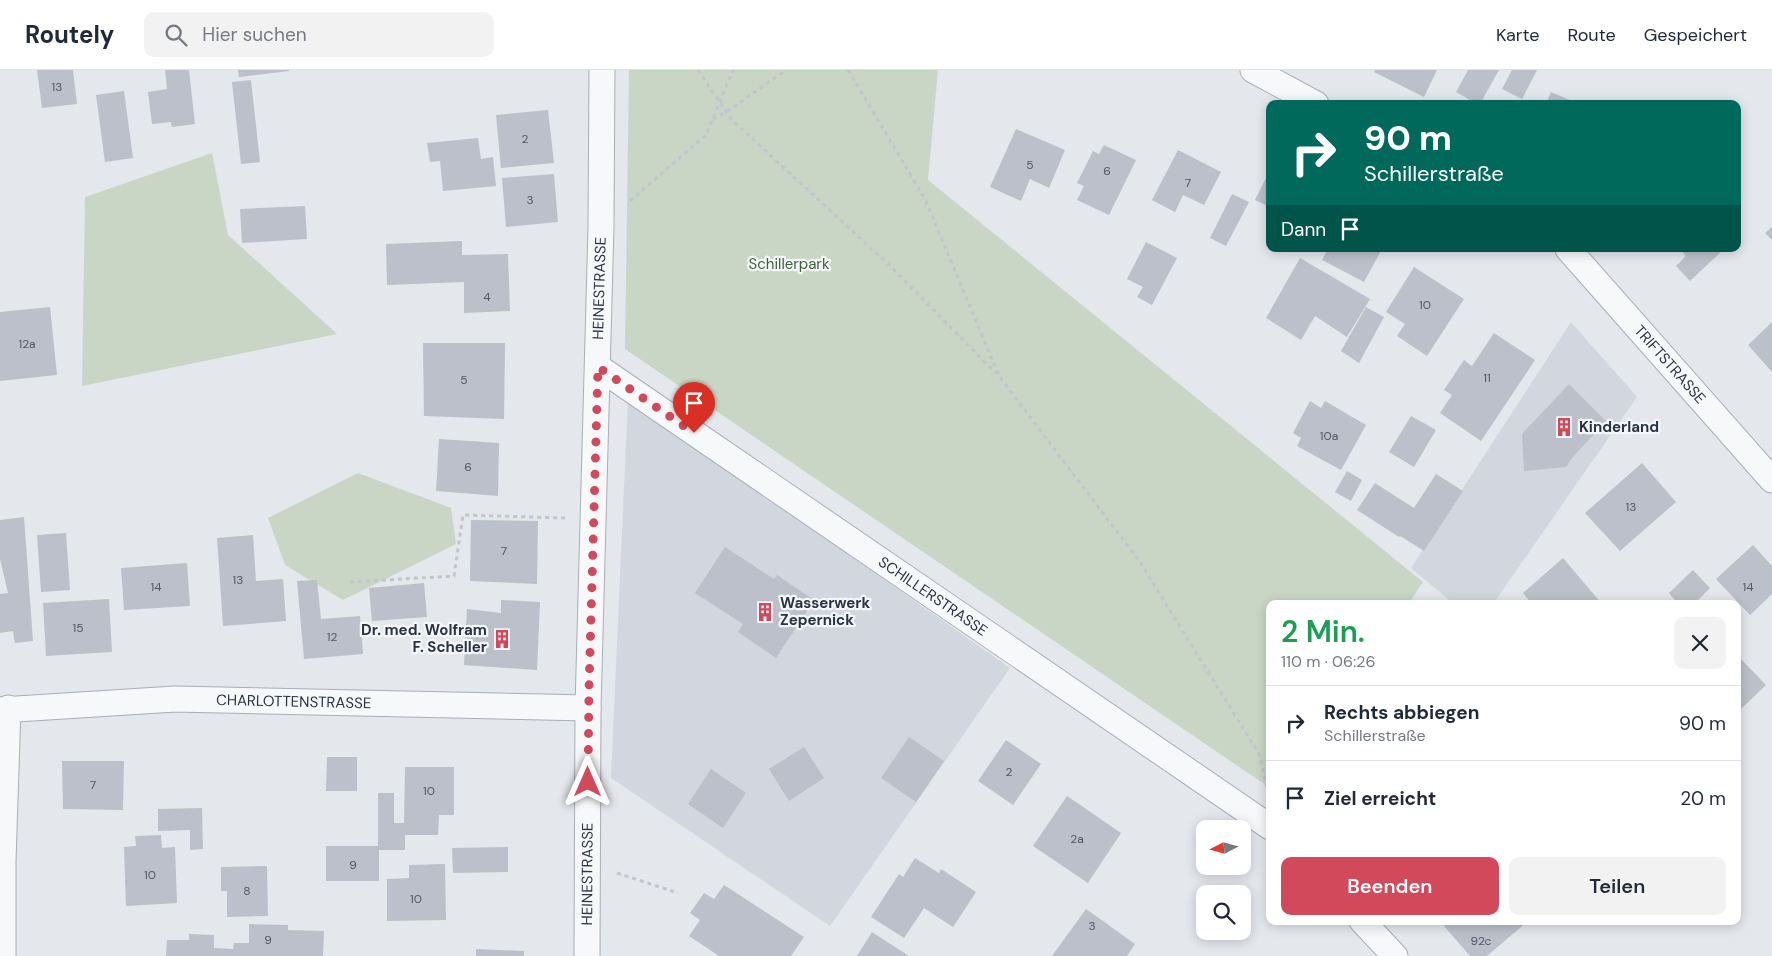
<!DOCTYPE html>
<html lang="de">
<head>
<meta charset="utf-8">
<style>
	:root { --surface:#fff; --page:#f2f2f3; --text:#1f2937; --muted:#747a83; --line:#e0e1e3; --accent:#d1495b }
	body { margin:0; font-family:"DM Sans",sans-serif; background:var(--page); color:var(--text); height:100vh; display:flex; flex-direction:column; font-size:19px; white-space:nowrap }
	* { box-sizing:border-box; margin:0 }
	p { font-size:16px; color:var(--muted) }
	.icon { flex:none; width:28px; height:28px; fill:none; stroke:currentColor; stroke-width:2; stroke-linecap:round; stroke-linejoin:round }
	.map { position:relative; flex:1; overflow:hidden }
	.drawer { position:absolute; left:1266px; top:530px; width:475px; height:325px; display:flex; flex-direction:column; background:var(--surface); border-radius:10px; box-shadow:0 2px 12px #0003 }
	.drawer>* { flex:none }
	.top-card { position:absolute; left:1266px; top:30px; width:475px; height:152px; border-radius:10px; box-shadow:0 2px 12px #0003; background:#00695c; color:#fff; overflow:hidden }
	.needle { width:32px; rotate:264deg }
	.buttons { position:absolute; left:1196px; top:750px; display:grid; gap:10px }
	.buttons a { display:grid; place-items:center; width:55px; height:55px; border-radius:10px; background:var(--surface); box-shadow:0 2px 12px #0003; font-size:25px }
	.pin { position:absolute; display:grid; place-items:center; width:42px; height:42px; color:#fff; margin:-51px -21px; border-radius:50% 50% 50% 0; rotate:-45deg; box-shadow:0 0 5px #0007 }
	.pin .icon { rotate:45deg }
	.me { position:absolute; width:55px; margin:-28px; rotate:0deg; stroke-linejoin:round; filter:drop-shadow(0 0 4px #0008) }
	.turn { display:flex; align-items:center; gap:18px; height:105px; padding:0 15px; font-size:22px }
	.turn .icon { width:65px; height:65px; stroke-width:2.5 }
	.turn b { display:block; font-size:35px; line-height:42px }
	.then { display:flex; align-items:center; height:48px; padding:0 15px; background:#0003; gap:10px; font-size:19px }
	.round { display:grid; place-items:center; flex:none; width:52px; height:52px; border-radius:10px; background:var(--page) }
	.headline { display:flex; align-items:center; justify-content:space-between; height:85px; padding:0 15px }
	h1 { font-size:30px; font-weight:600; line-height:38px; color:#1e9e55 }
	.cta { display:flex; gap:10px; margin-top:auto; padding:10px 15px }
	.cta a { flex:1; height:58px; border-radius:10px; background:var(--accent); color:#fff; font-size:20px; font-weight:600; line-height:58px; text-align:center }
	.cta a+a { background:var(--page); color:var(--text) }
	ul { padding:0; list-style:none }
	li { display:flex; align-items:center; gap:15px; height:75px; padding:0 15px; border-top:1px solid var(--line) }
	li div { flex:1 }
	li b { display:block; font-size:19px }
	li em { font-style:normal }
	header { display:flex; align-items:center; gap:30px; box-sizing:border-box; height:70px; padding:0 25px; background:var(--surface); border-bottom:1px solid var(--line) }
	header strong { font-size:24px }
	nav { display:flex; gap:28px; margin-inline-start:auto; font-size:18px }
	.search { width:350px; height:45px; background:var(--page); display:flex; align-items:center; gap:12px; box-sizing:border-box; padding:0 18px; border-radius:10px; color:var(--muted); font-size:19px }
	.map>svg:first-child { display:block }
</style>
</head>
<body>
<header>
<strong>Routely</strong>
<div class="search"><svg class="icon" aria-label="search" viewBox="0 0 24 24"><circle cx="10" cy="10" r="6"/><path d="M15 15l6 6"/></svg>Hier suchen</div>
<nav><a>Karte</a><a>Route</a><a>Gespeichert</a></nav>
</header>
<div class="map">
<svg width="1772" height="886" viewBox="0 0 1772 886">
	<rect width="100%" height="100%" fill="#e4e7ec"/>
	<path fill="#d2d6de" d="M1571,252L1637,327L1493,534H1454L1411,498Z
		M628,329L1010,598L830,856L611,708Z"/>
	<path fill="#c9d6c5" d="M629,0H938L928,110L1423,512L1408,534H1270V718L625,279Z
		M212,83L228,165L337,264L82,316L85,127Z
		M358,403L451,438L456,474L343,530L285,495L268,448Z"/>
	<path fill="#bbc0ca" d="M37,0H73L77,34L42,38Z
		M165,0H189L195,54L172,57L171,52L152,54L148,22L167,19Z
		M238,0H289V1L239,7Z
		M1375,0H1437L1424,27L1374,2Z
		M1468,0H1499L1480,34H1477L1456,22Z
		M1512,0H1537L1522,29L1502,19Z
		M251,10L260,92L241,94L232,12Z
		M124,21L133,88L105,92L96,25Z
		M1551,22L1579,34H1546Z
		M548,40L554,93L501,98L496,45Z
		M1016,59L1065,80L1049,118L1030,109L1021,131L990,117Z
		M478,68L481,89L493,87L496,116L443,121L440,91L430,92L427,73Z
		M1104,75L1136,90L1109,145L1077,130L1084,116L1077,113L1093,81L1099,84Z
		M1178,80L1221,102L1204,135L1183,125L1175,142L1152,130Z
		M1270,100V137L1255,130Z
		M554,104L558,152L506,157L502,108Z
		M1232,124L1249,132L1226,176L1210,168Z
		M305,136L307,169L242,173L240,139Z
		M1772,157V170L1765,163Z
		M462,171V185L508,184L510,241L464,243V212L387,215L386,174Z
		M1146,172L1177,188L1152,235L1137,227L1143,217L1127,209Z
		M1328,179H1382L1364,212L1322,190Z
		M1680,179H1724L1690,211L1676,196L1686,186Z
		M1300,188L1370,229L1347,267L1315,246L1301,270L1266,248Z
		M1414,197L1464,229L1427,286L1397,266L1405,254L1386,242Z
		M50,237L57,305L0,311V242Z
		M1366,237L1384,247L1359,293L1341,281Z
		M1772,252V302L1748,275Z
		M1494,263L1535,290L1481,371L1440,343L1452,325L1444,320L1464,290L1472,296Z
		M423,273H505L504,349L424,346Z
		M1569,314L1606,351L1571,389L1566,397L1524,401L1522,364Z
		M1310,331L1321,338L1325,331L1366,355L1341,400L1297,376L1301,368L1293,363Z
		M1411,346L1436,360L1414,397L1389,382Z
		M439,369L499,373L498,426L436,421Z
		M1642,393L1676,432L1620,481L1585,443Z
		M1347,401L1362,410L1351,431L1335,422Z
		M1436,404L1463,421L1424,481L1400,466L1399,467L1357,440L1375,413L1414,438Z
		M24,447L33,571L15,573L13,561L0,563V524L8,523L0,489V450Z
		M471,450L538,451L537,514L470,511Z
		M66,463L70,520L41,522L37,465Z
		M253,465L256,511L283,509L286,551L223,556L217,468Z
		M1753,475L1772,496V524L1750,545L1716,509Z
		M725,477L774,509L777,505L814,530L776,588L738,562L743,554L695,523Z
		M1563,488L1602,534H1532L1523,523Z
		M187,493L190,536L124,540L121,498Z
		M1693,500L1710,518L1694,534H1678L1669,523Z
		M317,510L321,549L360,546L363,584L304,589L297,511Z
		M424,513L427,547L372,551L369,518Z
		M109,529L112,582L46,586L43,533Z
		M501,530L540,532L537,600L464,595L467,539L501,543Z
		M1738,586L1766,615L1738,642Z
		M909,667L944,691L916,732L881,708Z
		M1006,670L1041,694L1013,735L978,711Z
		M804,677L824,708L789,731L769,699Z
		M327,687H357V721H326Z
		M62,691H124L123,740L63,739Z
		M405,697H454V745H439L438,765H405V780H379V811H326V776H378V723H394V753H404Z
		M711,699L746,723L723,758L688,734Z
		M1067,726L1121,763L1088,813L1033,776Z
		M202,738L203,779L190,780V760L158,761V739Z
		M161,765L162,778L175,777L177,833L126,836L124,777L136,776L135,766Z
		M508,777V802L453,803L452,778Z
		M915,788L939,803L941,799L976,822L953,857L924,838L904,868L871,847L899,804L903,807Z
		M445,794L446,850L387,851V809L409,808V795Z
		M267,796L268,846L227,847V821H221V797Z
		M724,815L804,867L791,886H719L689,866L700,850L690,843L704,823L714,829Z
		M1086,839L1135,874L1127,886H1052Z
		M1450,851H1528L1487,886H1470L1444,856Z
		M249,854L288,855V860L324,861L323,886H166L167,870H189V864L214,865V878L233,879L234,873H249Z
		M872,862L909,886H857Z
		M476,879L524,881V886H476Z"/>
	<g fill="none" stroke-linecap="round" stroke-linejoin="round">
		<g stroke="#a9aeb7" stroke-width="27">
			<g id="minor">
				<path d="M1253,0L1316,34"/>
				<path id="s1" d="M1568,179L1772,410"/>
				<path id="s2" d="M598,297L1270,757"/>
				<path id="s3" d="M0,640L175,629L588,638"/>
				<path d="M1362,851L1395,886"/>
				<path d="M3,886V791L8,638"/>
				<path id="s4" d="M587,886L588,638L601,156L602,0"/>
			</g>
		</g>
		<path stroke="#c2c5cb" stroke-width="3" stroke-dasharray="4 4" stroke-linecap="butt" d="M698,0L731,49L887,193L996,303
			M848,0L925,129L999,306L1140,492L1259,684L1267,718
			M713,49L726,42L786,0
			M630,131L706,65L733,0
			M350,512L454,506L463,445L565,448
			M617,803L678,823"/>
		<use href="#minor" stroke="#f7f8fa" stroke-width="25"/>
	</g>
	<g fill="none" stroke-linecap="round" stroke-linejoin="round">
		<path stroke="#d1495b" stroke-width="9" stroke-dasharray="0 16.2" d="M588,712L589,619L598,297L694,363"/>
	</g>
	<defs>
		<g id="building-bare" transform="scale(1.5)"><path d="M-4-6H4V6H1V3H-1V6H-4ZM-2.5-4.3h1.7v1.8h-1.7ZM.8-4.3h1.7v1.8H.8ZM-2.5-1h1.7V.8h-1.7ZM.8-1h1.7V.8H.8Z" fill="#d1495b" stroke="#f4f6f9" stroke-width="2.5" paint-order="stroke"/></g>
	</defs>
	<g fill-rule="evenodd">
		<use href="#building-bare" x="1564" y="357"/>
		<use href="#building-bare" x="765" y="542"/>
		<use href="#building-bare" x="502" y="569"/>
	</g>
	<g text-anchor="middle" stroke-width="4.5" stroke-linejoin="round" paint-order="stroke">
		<g font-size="12" fill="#4f5766">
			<text x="57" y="21">13</text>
			<text x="525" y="73">2</text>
			<text x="1030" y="99">5</text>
			<text x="1107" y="105">6</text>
			<text x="1188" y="117">7</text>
			<text x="530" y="134">3</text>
			<text x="487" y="231">4</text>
			<text x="1425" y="239">10</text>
			<text x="27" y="278">12a</text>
			<text x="1487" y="312">11</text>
			<text x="464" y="314">5</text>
			<text x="1329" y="370">10a</text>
			<text x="468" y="401">6</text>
			<text x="1631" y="441">13</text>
			<text x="504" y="485">7</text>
			<text x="238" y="514">13</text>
			<text x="156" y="521">14</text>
			<text x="1748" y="521">14</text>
			<text x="78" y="562">15</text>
			<text x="332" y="571">12</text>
			<text x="1009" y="706">2</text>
			<text x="93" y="719">7</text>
			<text x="429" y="725">10</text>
			<text x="1077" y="773">2a</text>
			<text x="353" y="799">9</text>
			<text x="150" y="809">10</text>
			<text x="247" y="825">8</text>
			<text x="416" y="833">10</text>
			<text x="1092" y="860">3</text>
			<text x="268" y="874">9</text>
			<text x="1481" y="875">92c</text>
		</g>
		<g font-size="15" fill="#3f6138" stroke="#f4f6f9">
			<text x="789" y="199">Schillerpark</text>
		</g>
		<g font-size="15" fill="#2b3445" stroke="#f4f6f9">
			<text dy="5" stroke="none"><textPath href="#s4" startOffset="668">HEINESTRASSE</textPath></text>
			<text dy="5" stroke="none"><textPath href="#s1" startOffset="154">TRIFTSTRASSE</textPath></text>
			<text dy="5" stroke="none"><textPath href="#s2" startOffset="406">SCHILLERSTRASSE</textPath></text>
			<text dy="5" stroke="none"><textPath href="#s3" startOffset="294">CHARLOTTENSTRASSE</textPath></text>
			<text dy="5" stroke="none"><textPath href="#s4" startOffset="82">HEINESTRASSE</textPath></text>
		</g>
		<g font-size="15" font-weight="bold" fill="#2b3445" stroke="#f4f6f9" text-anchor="start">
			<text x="1579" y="362">Kinderland</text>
			<text x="780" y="538">Wasserwerk<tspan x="780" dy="17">Zepernick</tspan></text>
			<text x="487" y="565" text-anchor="end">Dr. med. Wolfram<tspan x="487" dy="17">F. Scheller</tspan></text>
		</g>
	</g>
</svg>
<div class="buttons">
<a><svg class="needle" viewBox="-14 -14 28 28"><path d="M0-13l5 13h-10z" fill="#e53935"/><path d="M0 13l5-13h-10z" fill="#747a83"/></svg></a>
<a><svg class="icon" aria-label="search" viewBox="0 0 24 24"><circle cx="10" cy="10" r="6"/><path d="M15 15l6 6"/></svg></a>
</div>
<div class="pin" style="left:694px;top:363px;background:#d93025"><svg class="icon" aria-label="arrive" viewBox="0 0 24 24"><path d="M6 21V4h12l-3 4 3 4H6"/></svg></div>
<svg class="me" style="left:588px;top:712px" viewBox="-20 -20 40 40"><path d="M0-17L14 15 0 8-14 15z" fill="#d1495b" stroke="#fff" stroke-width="4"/></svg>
<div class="top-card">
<div class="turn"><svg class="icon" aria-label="right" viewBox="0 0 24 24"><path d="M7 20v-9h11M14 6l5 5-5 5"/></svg><div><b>90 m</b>Schillerstraße</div></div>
<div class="then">Dann<svg class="icon" aria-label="arrive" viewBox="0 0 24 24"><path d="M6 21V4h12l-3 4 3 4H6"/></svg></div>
</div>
<section class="drawer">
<div class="headline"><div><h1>2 Min.</h1><p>110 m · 06:26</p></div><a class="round"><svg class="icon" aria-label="close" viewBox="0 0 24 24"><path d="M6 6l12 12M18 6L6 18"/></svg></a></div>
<ul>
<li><svg class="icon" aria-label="right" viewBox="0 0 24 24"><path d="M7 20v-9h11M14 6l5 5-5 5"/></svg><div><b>Rechts abbiegen</b><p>Schillerstraße</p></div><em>90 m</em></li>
<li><svg class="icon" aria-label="arrive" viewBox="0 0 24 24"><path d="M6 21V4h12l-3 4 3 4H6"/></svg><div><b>Ziel erreicht</b></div><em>20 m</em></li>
</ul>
<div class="cta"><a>Beenden</a><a>Teilen</a></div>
</section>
</div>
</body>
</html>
